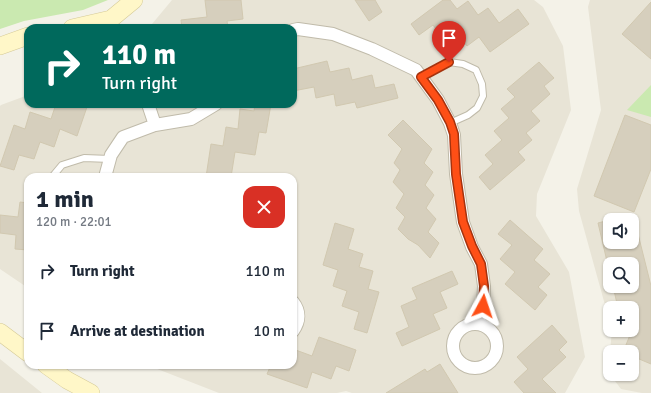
<!DOCTYPE html>
<html lang="en">
<head>
<meta charset="utf-8">
<style>
	:root { --surface:#fff; --page:#f6f6f7; --text:#1f2937; --muted:#747a83 }
	body { margin:0; font-family:Signika,sans-serif; background:var(--page); color:var(--text); height:100vh; display:flex; flex-direction:column; font-size:15px; white-space:nowrap }
	* { box-sizing:border-box; margin:0 }
	p { font-size:13px; color:var(--muted) }
	.icon { flex:none; width:22px; height:22px; fill:none; stroke:currentColor; stroke-width:2; stroke-linecap:round; stroke-linejoin:round }
	.map { position:relative; flex:1; overflow:hidden }
	.side { position:absolute; left:24px; top:173px; width:273px; height:196px; display:flex; flex-direction:column; background:var(--surface); border-radius:12px; box-shadow:0 1px 3px #0004 }
	.side>* { flex:none }
	.banner { position:absolute; left:24px; top:24px; width:273px; height:84px; border-radius:12px; box-shadow:0 1px 3px #0004; background:#00695c; color:#fff; overflow:hidden }
	.buttons { position:absolute; left:603px; top:213px; display:grid; gap:8px }
	.buttons a { display:grid; place-items:center; width:36px; height:36px; border-radius:8px; background:var(--surface); box-shadow:0 1px 3px #0004; font-size:20px }
	.pin { position:absolute; display:grid; place-items:center; width:34px; height:34px; color:#fff; margin:-41px -17px; border-radius:50% 50% 50% 0; rotate:-45deg; box-shadow:0 0 4px #0007 }
	.pin .icon { rotate:45deg }
	.me { position:absolute; width:44px; margin:-22px; rotate:5deg; stroke-linejoin:round; filter:drop-shadow(0 0 3px #0008) }
	.turn { display:flex; align-items:center; gap:14px; height:84px; padding:0 12px; font-size:18px }
	.turn .icon { width:52px; height:52px; stroke-width:2.5 }
	.turn b { display:block; font-size:28px; line-height:34px }
	.round { display:grid; place-items:center; flex:none; width:42px; height:42px; border-radius:12px; background:var(--page) }
	.overview { display:flex; align-items:center; justify-content:space-between; height:68px; padding:0 12px }
	h1 { font-size:24px; font-weight:700; line-height:30px }
	ul { padding:0; list-style:none }
	li { display:flex; align-items:center; gap:12px; height:60px; padding:0 12px }
	li div { flex:1 }
	li b { display:block; font-size:15px }
	li em { font-style:normal }
	.map>svg:first-child { display:block }
</style>
</head>
<body>
<div class="map">
<svg width="651" height="393" viewBox="0 0 651 393">
	<rect width="100%" height="100%" fill="#f4f2e8"/>
	<path fill="#e8e4d6" fill-rule="evenodd" d="M172,0H534L543,7L563,46L571,110L537,194L536,216L569,272L585,357L565,393H352L346,391L337,393H219L147,365H293V177H28V288L0,269V106L1,105L28,95V104H293V28H147L152,24Z
		M590,0H651V393H642L621,389L609,373L610,356V374H632V352H610L612,330H632V308H610V323L579,211L577,189L601,110L588,7ZM610,220H632V242H610ZM610,264H632V286H610Z
		M0,359L42,393H0Z"/>
	<path fill="#cae9b0" d="M0,0H108L83,10L24,21L0,29Z
		M651,85V117L627,110Z"/>
	<path fill="#d6cfbd" stroke="#d1c8b0" fill-rule="evenodd" d="M205,0H241L243,19L227,21L228,28H182L181,20L207,17Z
		M355,0H375L382,12L369,21Z
		M443,0H450L457,9L468,1L478,15L488,8L499,23L518,9L529,24L490,52L479,37L467,46L456,31L444,40L433,25L419,35L411,24Z
		M651,2V59L622,34Z
		M327,61L330,72L349,68L352,80L372,75L375,88L394,84L398,98L357,108L355,102L336,106L334,94L316,98L314,87L293,91V69Z
		M539,62L554,78L544,86L550,94L531,111L540,121L526,133L532,140L518,152L525,160L490,190L479,177L493,164L485,155L502,140L494,131L509,118L501,109L515,97L507,89Z
		M56,104H88L77,136L60,129L54,147L40,142L34,159L19,155L14,170L0,166L14,125L25,129L30,112L51,119Z
		M255,104H271L266,133L259,132L255,155L235,152L231,177H206L211,144L223,146L226,127L238,129L240,109L254,111Z
		M625,115L651,125V169L634,212L594,196Z
		M403,120L432,149L424,163L433,172L425,185L434,195L426,208L436,219L428,232L439,243L430,258L418,245L408,239L398,229L405,217L396,208L404,194L393,182L400,170L394,163L402,149L388,135Z
		M20,202L28,203V250L15,249L16,235L0,233V215L18,217Z
		M633,214L651,286V364L632,356V352H623L638,316L632,317V308H618L613,286H632V264H610V274L598,223ZM610,220H632V242H610Z
		M510,220L543,249L534,260L550,274L538,287L547,295L535,310L505,284L515,272L500,259L512,245L498,234Z
		M335,223L354,229L348,249L363,254L359,267L373,271L368,289L379,292L367,333L354,329L359,312L342,306L347,291L333,286L338,270L323,265Z
		M452,271L458,284L440,292L447,308L433,314L440,329L402,346L396,333L409,327L401,306L417,299L412,288Z
		M552,325L567,342L559,350L566,357L542,379L556,393H524L514,382L528,369L517,357Z
		M319,337L356,350L349,371L336,366L331,379L312,372L307,388L267,374L271,365H293V349L312,356Z
		M440,364L458,393H386L425,369L427,372Z"/>
	<g fill="none" stroke-linecap="round" stroke-linejoin="round">
		<g stroke="#c0bbaa" stroke-width="8">
			<path id="lane" d="M421,77L449,62L463,64L476,70L482,84L483,96L477,108L468,115L450,123
				M52,177L62,165L84,158L110,159"/>
		</g>
		<g stroke="#c0bbaa" stroke-width="14">
			<path id="street" d="M293,30L298,29L333,34L372,49L416,70L438,100L450,123L454,135L456,174L463,222L472,247L481,264L484,286L483,306L478,324
				M148,104L155,125
				M105,177L111,155L123,137L155,125L191,119L216,104
				M293,302C300,311 300,321 293,331
				M453 346a22 22 0 1 1 44 0a22 22 0 1 1-44 0Z"/>
		</g>
		<g stroke="#d5ca97" stroke-width="18">
			<path id="secondary" d="M72,28L111,19L134,0
				M0,46L28,36
				M0,332L28,353
				M46,365L67,380L91,393"/>
		</g>
		<use href="#lane" stroke="#fff" stroke-width="6"/>
		<use href="#street" stroke="#fff" stroke-width="12"/>
		<use href="#secondary" stroke="#fff7c8" stroke-width="17"/>
	</g>
	<g fill="none" stroke-linecap="round" stroke-linejoin="round">
		<g stroke="#a5330e" stroke-width="10">
			<path id="route" d="M449,62L421,77L438,100L450,122L454,134L456,174L463,222L472,246L481,264L484,286L483,306"/>
		</g>
		<use href="#route" stroke="#fe4f16" stroke-width="7"/>
	</g>
</svg>
<div class="buttons">
<a><svg class="icon" aria-label="sound" viewBox="0 0 24 24"><path d="M4 9h4l5-4v14l-5-4H4zM17 9q2 3 0 6"/></svg></a>
<a><svg class="icon" aria-label="search" viewBox="0 0 24 24"><circle cx="10" cy="10" r="6"/><path d="M15 15l6 6"/></svg></a>
<a>+</a>
<a>−</a>
</div>
<div class="pin" style="left:449px;top:62px;background:#d93025"><svg class="icon" aria-label="arrive" viewBox="0 0 24 24"><path d="M6 21V4h12l-3 4 3 4H6"/></svg></div>
<svg class="me" style="left:483px;top:306px" viewBox="-20 -20 40 40"><path d="M0-17L14 15 0 8-14 15z" fill="#fe4f16" stroke="#fff" stroke-width="4"/></svg>
<div class="banner">
<div class="turn"><svg class="icon" aria-label="right" viewBox="0 0 24 24"><path d="M7 20v-9h11M14 6l5 5-5 5"/></svg><div><b>110 m</b>Turn right</div></div>
</div>
<section class="side">
<div class="overview"><div><h1>1 min</h1><p>120 m · 22:01</p></div><a class="round" style="background:#d93025;color:#fff"><svg class="icon" aria-label="close" viewBox="0 0 24 24"><path d="M6 6l12 12M18 6L6 18"/></svg></a></div>
<ul>
<li><svg class="icon" aria-label="right" viewBox="0 0 24 24"><path d="M7 20v-9h11M14 6l5 5-5 5"/></svg><div><b>Turn right</b></div><em>110 m</em></li>
<li><svg class="icon" aria-label="arrive" viewBox="0 0 24 24"><path d="M6 21V4h12l-3 4 3 4H6"/></svg><div><b>Arrive at destination</b></div><em>10 m</em></li>
</ul>
</section>
</div>
</body>
</html>
